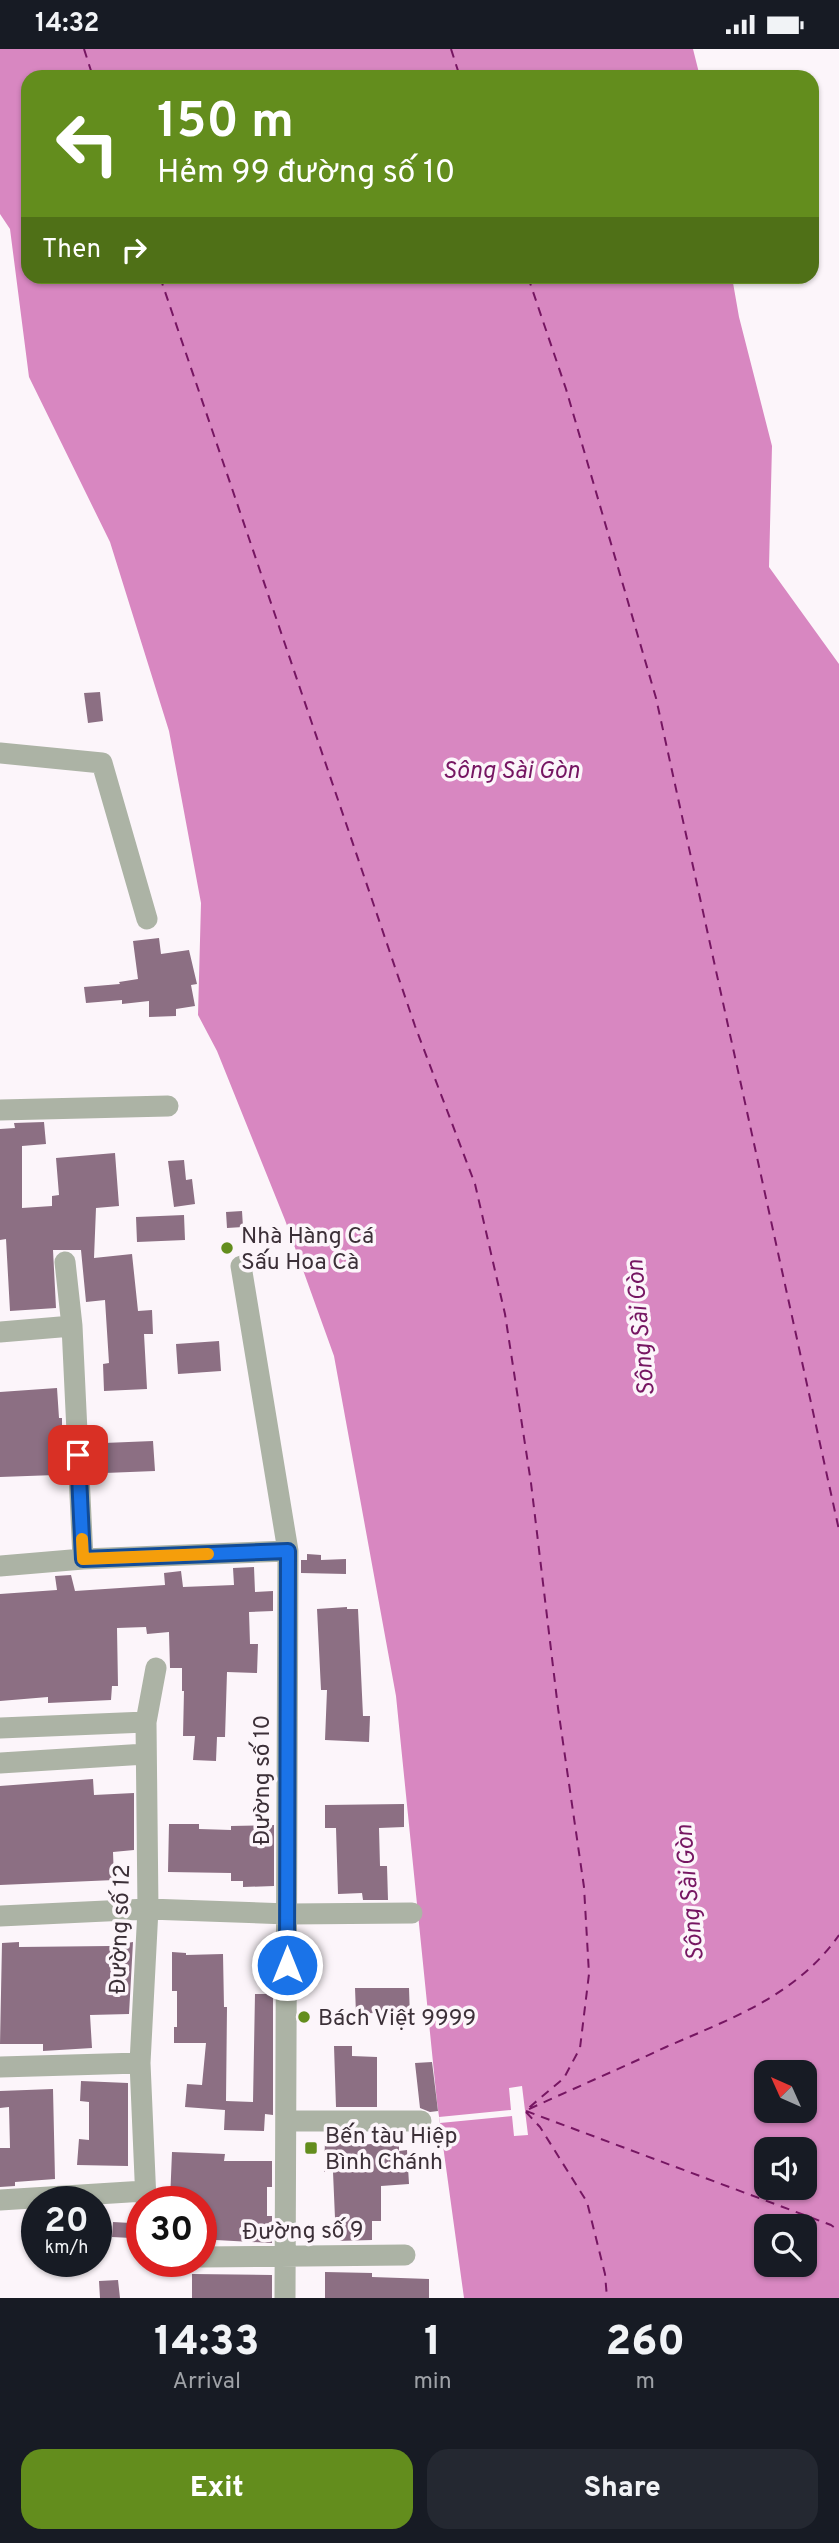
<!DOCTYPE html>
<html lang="en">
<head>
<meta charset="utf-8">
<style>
	:root { --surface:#171b24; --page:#242831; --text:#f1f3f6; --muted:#9ea1a6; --accent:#638d1d }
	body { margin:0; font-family:Overpass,sans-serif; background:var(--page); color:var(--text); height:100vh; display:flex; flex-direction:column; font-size:26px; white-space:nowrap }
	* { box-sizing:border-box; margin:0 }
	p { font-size:23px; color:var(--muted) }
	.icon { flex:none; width:38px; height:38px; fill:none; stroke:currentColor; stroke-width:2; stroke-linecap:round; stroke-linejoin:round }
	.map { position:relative; height:2249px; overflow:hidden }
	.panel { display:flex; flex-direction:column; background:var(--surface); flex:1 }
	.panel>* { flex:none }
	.hud { position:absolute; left:21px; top:21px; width:798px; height:214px; border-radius:21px; box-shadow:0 2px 5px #0004; background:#638d1d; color:#fff; overflow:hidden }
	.needle { width:46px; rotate:315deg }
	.tools { position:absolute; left:754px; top:2011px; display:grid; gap:14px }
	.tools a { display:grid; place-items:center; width:63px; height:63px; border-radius:14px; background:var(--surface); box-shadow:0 2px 5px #0004; font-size:35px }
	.speed { position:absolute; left:21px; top:2137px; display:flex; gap:14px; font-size:35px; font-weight:700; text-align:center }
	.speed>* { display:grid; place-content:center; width:91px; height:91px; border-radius:50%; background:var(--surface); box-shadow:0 2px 5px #0004; line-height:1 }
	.speed small { font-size:18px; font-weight:400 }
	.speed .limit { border:10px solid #d22; background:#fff; color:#111 }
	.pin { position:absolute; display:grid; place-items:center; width:60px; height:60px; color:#fff; margin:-30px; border-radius:14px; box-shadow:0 4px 10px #0006 }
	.me { position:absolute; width:77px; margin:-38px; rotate:0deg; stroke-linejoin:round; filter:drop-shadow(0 0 5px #0008) }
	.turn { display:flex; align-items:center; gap:24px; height:147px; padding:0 21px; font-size:32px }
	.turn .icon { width:91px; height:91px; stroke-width:2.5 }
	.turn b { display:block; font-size:49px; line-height:60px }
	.then { display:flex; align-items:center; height:66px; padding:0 21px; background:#0003; gap:14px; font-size:26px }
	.eta { display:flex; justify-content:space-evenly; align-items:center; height:119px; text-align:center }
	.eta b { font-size:42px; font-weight:800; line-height:49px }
	.cta { display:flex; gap:14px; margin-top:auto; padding:14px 21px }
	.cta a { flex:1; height:80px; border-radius:21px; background:var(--accent); color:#fff; font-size:28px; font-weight:800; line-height:80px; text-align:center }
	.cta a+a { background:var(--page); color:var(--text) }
	.status { display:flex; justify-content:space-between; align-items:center; height:49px; padding:0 35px; background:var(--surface); direction:ltr }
	.status svg { height:19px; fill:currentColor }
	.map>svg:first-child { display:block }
</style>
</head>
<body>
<div class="status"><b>14:32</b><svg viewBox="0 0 49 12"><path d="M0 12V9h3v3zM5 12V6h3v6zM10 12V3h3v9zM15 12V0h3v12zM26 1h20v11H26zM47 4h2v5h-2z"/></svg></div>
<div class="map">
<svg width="839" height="2249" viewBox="0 0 839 2249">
	<rect width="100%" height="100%" fill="#fcf5fa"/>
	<path fill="#d887c1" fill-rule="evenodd" d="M0,0H693L700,28H28V228H732L739,268L772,397L769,518L839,615V2249H464L437,2053L396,1647L334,1307L285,1171L217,1002L198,966L201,854L169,682L110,493L29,328L10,180L0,165ZM766,2023H805V2062H766ZM766,2100H805V2138H766ZM766,2177H805V2216H766Z"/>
	<path fill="#fcf5fa" d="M522,2037L528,2086L514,2087L512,2067L440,2074L439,2068L511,2061L509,2039Z"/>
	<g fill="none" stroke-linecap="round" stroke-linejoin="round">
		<path stroke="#761662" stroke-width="2" stroke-dasharray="9 7" stroke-linecap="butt" d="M84,0L93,28
			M451,0L460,28
			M160,228L415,977L475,1135L505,1265L531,1434L558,1659L584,1838L589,1925L580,1999L564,2029L525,2062
			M528,228L566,340L656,649L839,1481
			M529,2060C575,2039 621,2019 666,1998C732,1969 796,1947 839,1886
			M526,2062L831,2176L839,2182
			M526,2063L540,2078L587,2153L605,2225L607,2249"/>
	</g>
	<path fill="#8c6f83" d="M100,643L103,672L88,674L84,644Z
		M159,889L161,905L189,901L197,935L191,936L195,957L176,960V967L149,968V952L122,955V951L86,954L84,938L120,935L119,933L138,930L133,892Z
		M44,1073L46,1095L22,1097V1159L52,1157V1147L59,1146L56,1109L115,1104L119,1157L96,1159L94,1209L132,1205L138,1262L152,1261L153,1285H144L147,1340L104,1342L103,1315L109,1314L105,1251L86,1253L81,1201H53L56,1259L10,1262L6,1190L0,1191V1080L15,1079L14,1074Z
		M184,1111L186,1131L192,1130L195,1155L174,1158L168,1112Z
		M242,1162L243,1178L227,1179L226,1163Z
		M184,1166L185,1191L137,1193L136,1168Z
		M219,1292L221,1322L178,1325L176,1295Z
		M57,1339L59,1369H62V1420H55V1426L0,1428V1343Z
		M153,1392L155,1422L105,1424L104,1394Z
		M307,1505L321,1506V1511L346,1510V1525L301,1524V1511H307Z
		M254,1518L255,1543L273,1542V1562L249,1563L250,1595H258L257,1624L227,1623L225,1688H217L216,1712L193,1711L195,1687H183L184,1642H182V1619H170L169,1583L147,1585L146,1578L117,1579L118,1637H112L111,1651L48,1654V1648L0,1652V1545L57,1541L55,1527L71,1526L75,1542L165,1536L164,1524L181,1522L183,1538L234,1536L233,1519Z
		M347,1558V1560H358L363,1667H370L369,1693L325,1691L327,1641H321L317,1560Z
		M93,1730L94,1746L134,1744V1801L113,1803L114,1831L0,1836V1737Z
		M404,1755V1778L379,1779L380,1817H387L388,1851H363L362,1844L338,1845L336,1779H325V1756Z
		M169,1775H199V1780L231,1781V1777L274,1776V1837L243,1838V1832H231V1824L168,1823Z
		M19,1893V1898L110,1897L133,1893L129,1965L90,1966L92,1999L43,2002V1995H0L2,1894Z
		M172,1903L186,1904V1906L223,1905L224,1958H227L226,2052L253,2053L255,1945H273V2066L265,2065L264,2082L224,2081L225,2061L185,2058L187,2035L202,2036L206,1994H174V1978H177V1942H172Z
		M355,1939H409L410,1969L393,1970L392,1963L356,1965Z
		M334,1997H352V2007L377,2008V2058H336Z
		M432,2013L438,2062L430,2063L420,2059L415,2014Z
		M81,2032L128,2034V2117L77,2116L79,2090L89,2091V2053L80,2052Z
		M53,2040L55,2130L15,2133V2137L0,2138V2099H10L9,2058L0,2059V2042Z
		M325,2092L358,2093V2096L399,2093V2102L407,2101L409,2135L381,2137V2172H372V2191L336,2192L333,2123H324Z
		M172,2103L225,2105L224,2112H272V2138H267V2167H272V2194L216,2191V2172H201V2152H170Z
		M113,2173L131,2174V2189L112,2188Z
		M325,2223L372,2224V2228L429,2230V2249H325Z
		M192,2225L272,2226V2249H192Z
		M118,2231L120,2249H100L99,2232Z"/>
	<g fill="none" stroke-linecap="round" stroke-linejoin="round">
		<path stroke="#acb3a5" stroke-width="21" d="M0,704L102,714L147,870
			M0,1061L168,1057
			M65,1213L72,1277L83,1510
			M241,1217L288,1502L285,2249
			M0,1283L72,1277
			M0,1517L83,1510L288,1502
			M0,1679L146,1673
			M0,1714L146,1705
			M0,1867L148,1860L288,1865L412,1864
			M0,2018L140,2014
			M286,2072H421
			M0,2151L145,2142
			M146,2152L140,2014L148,1860L146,1673L156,1619
			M201,2208L405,2206"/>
	</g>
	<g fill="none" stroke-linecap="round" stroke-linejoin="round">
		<g stroke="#114b97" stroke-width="18">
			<path id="route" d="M78,1406L83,1510L288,1502L287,1916"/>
		</g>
		<use href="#route" stroke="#1a73e8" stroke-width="12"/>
		<path stroke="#f59e0b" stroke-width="12" d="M82,1490L83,1510L208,1505"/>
	</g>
	<g fill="#638d1d" stroke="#fcf5fa" stroke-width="2.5">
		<circle cx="227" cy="1199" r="7"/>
		<circle cx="304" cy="1968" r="7"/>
		<rect x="304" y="2092" width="14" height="14" rx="3.5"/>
	</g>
	<g text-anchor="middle" stroke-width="7" stroke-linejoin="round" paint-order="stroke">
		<g font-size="23" fill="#3c3038" stroke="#fcf5fa" text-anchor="start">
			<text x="241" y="1194">Nhà Hàng Cá<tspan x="241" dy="26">Sấu Hoa Cà</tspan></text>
			<text x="318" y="1976">Bách Việt 9999</text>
			<text x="325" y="2094">Bến tàu Hiệp<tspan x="325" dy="26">Bình Chánh</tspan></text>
		</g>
		<g font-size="23" fill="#3c3038" stroke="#fcf5fa">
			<text transform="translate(261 1731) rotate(-90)" y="8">Đường số 10</text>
			<text transform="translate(119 1880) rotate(-88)" y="8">Đường số 12</text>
			<text transform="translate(303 2181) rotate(-1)" y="8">Đường số 9</text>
		</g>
		<g font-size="24" font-style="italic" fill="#761662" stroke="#fcf5fa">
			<text x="511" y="729">Sông Sài Gòn</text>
			<text transform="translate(640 1279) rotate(-95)" y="8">Sông Sài Gòn</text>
			<text transform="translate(689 1844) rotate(-95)" y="8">Sông Sài Gòn</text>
		</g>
	</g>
</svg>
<div class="tools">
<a><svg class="needle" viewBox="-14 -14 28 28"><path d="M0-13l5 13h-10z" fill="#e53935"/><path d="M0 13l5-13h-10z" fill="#9ea1a6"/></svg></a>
<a><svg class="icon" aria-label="sound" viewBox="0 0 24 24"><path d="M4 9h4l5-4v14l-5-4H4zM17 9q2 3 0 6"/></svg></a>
<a><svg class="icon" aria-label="search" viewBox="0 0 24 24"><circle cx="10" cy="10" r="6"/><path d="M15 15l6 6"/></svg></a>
</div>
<div class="speed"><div>20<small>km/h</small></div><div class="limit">30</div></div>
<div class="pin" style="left:78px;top:1406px;background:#d93025"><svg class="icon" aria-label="arrive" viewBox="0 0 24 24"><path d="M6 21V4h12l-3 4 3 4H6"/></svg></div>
<svg class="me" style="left:287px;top:1916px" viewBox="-20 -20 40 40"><circle r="17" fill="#1a73e8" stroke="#fff" stroke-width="3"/><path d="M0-11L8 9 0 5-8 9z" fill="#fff"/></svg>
<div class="hud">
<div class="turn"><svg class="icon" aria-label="left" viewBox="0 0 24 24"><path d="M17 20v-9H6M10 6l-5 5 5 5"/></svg><div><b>150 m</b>Hẻm 99 đường số 10</div></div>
<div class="then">Then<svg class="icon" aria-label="right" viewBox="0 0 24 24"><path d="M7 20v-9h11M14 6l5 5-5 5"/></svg></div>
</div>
</div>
<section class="panel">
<div class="eta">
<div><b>14:33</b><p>Arrival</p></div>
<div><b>1</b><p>min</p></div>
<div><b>260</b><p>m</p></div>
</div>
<div class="cta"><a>Exit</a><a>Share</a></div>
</section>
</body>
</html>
